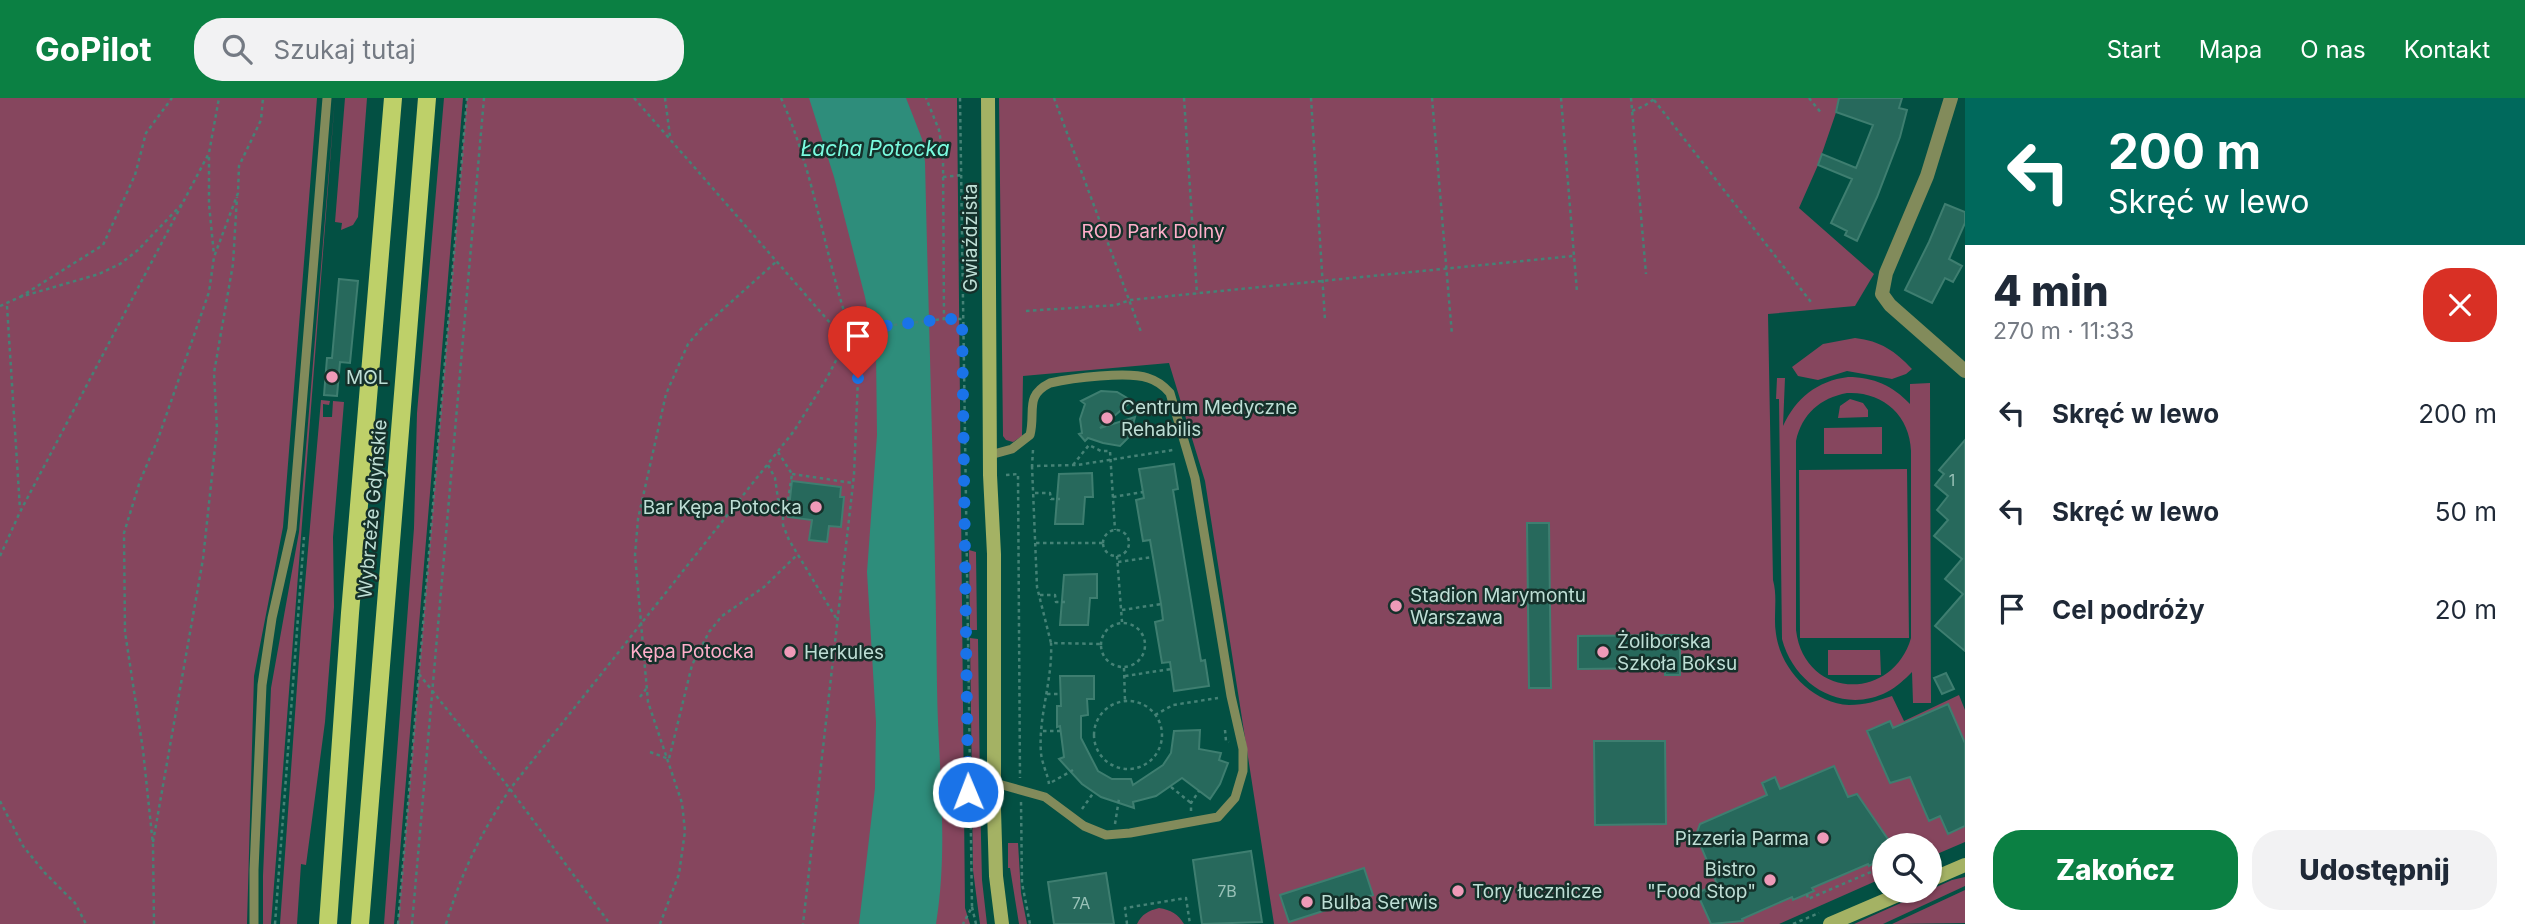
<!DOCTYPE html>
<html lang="pl">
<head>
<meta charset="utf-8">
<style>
	:root { --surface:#fff; --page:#f2f2f3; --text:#1f2937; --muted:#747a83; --accent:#0b8043 }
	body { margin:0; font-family:Inter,sans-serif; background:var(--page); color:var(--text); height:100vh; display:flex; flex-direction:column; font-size:26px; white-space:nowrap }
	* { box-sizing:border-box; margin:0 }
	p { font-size:23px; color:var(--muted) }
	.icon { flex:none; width:38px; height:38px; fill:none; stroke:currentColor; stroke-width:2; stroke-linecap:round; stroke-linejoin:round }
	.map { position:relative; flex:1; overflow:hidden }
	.sheet { display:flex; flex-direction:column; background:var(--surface); width:560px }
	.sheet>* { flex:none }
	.top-card { background:#00695c; color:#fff; overflow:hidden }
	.buttons { position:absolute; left:1872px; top:735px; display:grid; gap:14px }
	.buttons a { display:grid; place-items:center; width:70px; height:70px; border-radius:50%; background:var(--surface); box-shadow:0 2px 5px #0004; font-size:35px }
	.pin { position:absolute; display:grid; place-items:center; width:60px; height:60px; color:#fff; margin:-72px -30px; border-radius:50% 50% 50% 0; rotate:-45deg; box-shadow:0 0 7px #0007 }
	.pin .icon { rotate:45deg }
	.me { position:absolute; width:77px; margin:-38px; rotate:359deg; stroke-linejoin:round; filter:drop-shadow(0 0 5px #0008) }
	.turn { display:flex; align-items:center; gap:24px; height:147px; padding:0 28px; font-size:32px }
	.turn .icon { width:91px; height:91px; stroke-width:2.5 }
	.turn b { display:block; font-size:49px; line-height:60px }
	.round { display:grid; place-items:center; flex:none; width:74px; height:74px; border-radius:28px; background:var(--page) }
	.headline { display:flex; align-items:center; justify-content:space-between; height:119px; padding:0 28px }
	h1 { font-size:42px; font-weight:800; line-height:52px }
	.primary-button { display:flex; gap:14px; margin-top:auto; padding:14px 28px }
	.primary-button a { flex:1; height:80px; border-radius:28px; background:var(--accent); color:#fff; font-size:28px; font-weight:800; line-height:80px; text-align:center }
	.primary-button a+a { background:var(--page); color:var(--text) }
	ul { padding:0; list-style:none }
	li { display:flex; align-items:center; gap:21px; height:98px; padding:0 28px }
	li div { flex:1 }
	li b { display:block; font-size:26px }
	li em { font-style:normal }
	header { display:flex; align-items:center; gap:42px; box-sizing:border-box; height:98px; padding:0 35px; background:var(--accent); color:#fff }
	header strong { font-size:33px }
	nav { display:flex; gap:38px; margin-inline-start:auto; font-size:24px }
	.search { width:490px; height:63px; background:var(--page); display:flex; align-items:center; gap:18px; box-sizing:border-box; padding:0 24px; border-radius:28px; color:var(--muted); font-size:26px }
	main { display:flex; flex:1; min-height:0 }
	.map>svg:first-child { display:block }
</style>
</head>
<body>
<header>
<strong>GoPilot</strong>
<div class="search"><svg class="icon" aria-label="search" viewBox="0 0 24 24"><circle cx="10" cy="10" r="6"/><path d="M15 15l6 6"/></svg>Szukaj tutaj</div>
<nav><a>Start</a><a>Mapa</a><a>O nas</a><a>Kontakt</a></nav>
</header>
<main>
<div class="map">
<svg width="1965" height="826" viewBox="0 0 1965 826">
	<rect width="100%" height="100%" fill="#035043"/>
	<path fill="#86465e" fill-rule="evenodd" d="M0,0H317L283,429L254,578L247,826H0Z
		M335,0L271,826H263V778L271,590L299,434Z
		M345,0H367L358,119L353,127L341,132L342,125L335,124Z
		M444,0H463L394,826H384L414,430L417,315Z
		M467,0H957L965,810L970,826H398Z
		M999,0H1841L1818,67L1799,110L1874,176L1855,208L1768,216L1773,482C1778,500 1773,518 1776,536C1781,572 1813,605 1849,607C1865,607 1877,603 1892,598L1904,623L1959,597L1965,612V744L1930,759V747H1885V779L1779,826H1274L1205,383L1169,265L1023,278L1022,338L1013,344L1006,342L1003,338Z
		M1855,240C1881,243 1895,253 1912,271L1906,276L1892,281L1847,273L1818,282L1798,278L1792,269L1823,246Z
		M1848,279C1874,279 1893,288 1910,306V286L1930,285L1931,605H1913L1912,574C1905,581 1897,589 1887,594C1842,617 1794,587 1782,541L1779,301H1776L1777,280H1785L1783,328C1796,300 1817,283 1848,279ZM1847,295C1882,293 1910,317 1911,353V540C1892,605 1804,601 1796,532V343C1802,316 1820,300 1847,295Z
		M1850,301L1863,305L1868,312V319L1838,320L1840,308Z
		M321,302L330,303L329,307L323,306V319H332L333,303L344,304L333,439L334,509L325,624L306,767L301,766L297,826H280L301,532Z
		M1882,329V356H1824V330Z
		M1907,371L1909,540H1800L1799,372Z
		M969,452L976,454L977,532H970Z
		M970,540L978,541L980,690L972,689Z
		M1828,552H1880L1881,577H1828Z
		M980,697L982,782L987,826H980L973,772L972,698Z
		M1008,745H1018L1021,795L1027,826H1019L1010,770H1008Z
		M1965,779V788L1883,826H1854L1952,782Z
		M1965,792V825L1892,826Z
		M1159,810C1171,812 1178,816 1184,826H1137C1142,816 1148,813 1159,810Z"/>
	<path fill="#2e8d7b" d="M809,0H906L922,41L925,64C929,239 935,413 937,588C938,668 949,747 936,826H859L875,690L876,624L867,474L877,337L876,255L865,199L834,79Z"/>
	<path fill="#27695c" stroke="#3e7e70" stroke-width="2" d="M1839,0H1902L1899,10L1907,12L1900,39L1877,99L1857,143L1845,137L1847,133L1831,125L1852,81L1818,67L1822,56L1856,70L1873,27L1836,14Z
		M1945,106L1965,114V125L1949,161L1962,168L1953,184L1945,180L1932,205L1905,192L1929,144Z
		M339,181L358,183L350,265L340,264L337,298L324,297L327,260H332Z
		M1101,293L1117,294L1132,303L1100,330L1135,319L1130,338L1120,348L1103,345L1088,340L1085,343L1079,336L1082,335L1080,321L1085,306L1081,303Z
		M1965,342V553L1935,528L1963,496L1945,481L1962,461L1934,438L1948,422L1937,412L1948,398L1935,387L1944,376L1939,372Z
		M1174,366L1178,391L1173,392L1201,563L1205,562L1209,588L1174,593L1170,564L1162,565L1155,524L1163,522L1161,506L1150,442L1143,443L1136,402L1144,400L1139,371Z
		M1092,375L1093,399H1085L1083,426H1055L1059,376Z
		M792,383L841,389L840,399H844L841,429L829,428L827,444L809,442L812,422L788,419Z
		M1527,425H1549L1551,590H1529Z
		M1097,476V500H1090L1088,527H1060L1064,477Z
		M1680,537V577H1665V570L1578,571V538Z
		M1946,575L1954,591L1942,596L1934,580Z
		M1060,578H1094V601H1087L1088,617L1081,618V640L1098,673L1112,681H1131L1133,687L1163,667L1171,655L1174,633L1200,632L1199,651L1221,655L1219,662L1228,665L1220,686L1210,701L1182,680L1156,698L1133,704L1134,710L1101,699L1082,686L1059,661L1064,659L1060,628L1057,629V608H1061Z
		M1948,606L1965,645V728L1948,736L1940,718L1929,723L1910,679L1890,685L1867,633L1890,623L1893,630Z
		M1594,643H1665L1666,726L1595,727Z
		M1834,668L1848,699L1857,696L1892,747H1885V758L1869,768L1868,766L1812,790L1814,793L1793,802L1792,799L1742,821L1743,823L1711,826L1697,795L1717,786L1696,737L1700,726L1767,697L1762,685L1775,679L1780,691Z
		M1251,753L1262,824L1202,826L1193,762Z
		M1364,770L1373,797L1289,824L1280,797Z
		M1106,775L1114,826H1054L1048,784Z"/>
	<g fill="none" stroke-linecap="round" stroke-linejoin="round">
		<path stroke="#458276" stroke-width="2.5" stroke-dasharray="3.5 3.5" stroke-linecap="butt" d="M634,0L832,227L850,232L944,221L943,57L939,32L926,0
			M665,0L670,38
			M781,0C814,73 824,155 850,232L848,239L858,280L854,377L803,826
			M960,0L972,809L963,826
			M1054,0L1141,234
			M1184,0L1197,196
			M1311,0L1325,222
			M1432,0L1452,237
			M1561,0L1577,194
			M1631,0L1646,176
			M1809,0L1822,16
			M1654,2L1811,204
			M1632,13L1644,8L1656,0
			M209,59V106L214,157
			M943,79L963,77
			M20,199L103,147L135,77L146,35L172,0
			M0,208L20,199L99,176L120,166L138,152L184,104
			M7,208L20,411
			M1026,213L1116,207L1130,202L1573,158
			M944,221H962
			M1033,352L1032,368L1077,367L1173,352
			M778,354L792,376L788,402L783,405
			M768,367L775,380L778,401L783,405V427L789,442L836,520
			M1073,367L1089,347L1101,353H1110L1115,432
			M1032,368L1037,489L1051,545L1101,546
			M792,376L853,385
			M1006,377L1018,376L1020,680
			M1035,395H1050L1051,401H1060
			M1113,399L1143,394
			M1103 445a13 13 0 1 1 26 0a13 13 0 1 1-26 0Z
			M1036,445H1103
			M0,458L20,414L209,55L219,0
			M1117,458L1122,524
			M1118,464L1153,459
			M1040,497H1055L1056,504H1065
			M1122,512L1161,506
			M1101 547a22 22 0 1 1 44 0a22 22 0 1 1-44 0Z
			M1124,570L1125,603
			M419,576L510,691L610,826
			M1125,578L1171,571
			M1047,596H1061
			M640,599L646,591
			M1094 637a34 34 0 1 1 68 0a34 34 0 1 1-68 0Z
			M1155,617L1173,607L1218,600
			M1225,632L1226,643L1229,644
			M1043,633H1060
			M650,654L669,661L692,567L709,534L722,518L764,489L798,456
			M1052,684L1073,672
			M1049,686C1048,677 1042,666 1041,655C1038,618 1053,582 1051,545
			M1171,689L1191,705
			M0,703L23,748L45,775L75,805L86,826
			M1021,704L1022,785L1030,826
			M1082,711L1094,694
			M1191,713V705L1199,693
			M1115,726L1119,701
			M153,744L203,461L217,331L214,275L233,166L237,99
			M1807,796L1808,801L1885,768
			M972,809L976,826
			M154,826L153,747L143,652L125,534L124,435L140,383L158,341L209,194L214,159L238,95L239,68L261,22L263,0
			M275,826L304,439
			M398,826L467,0
			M412,826L484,0
			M446,826C462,773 480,737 510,691L794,333L827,280L848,239
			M660,826L679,776L685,733L682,705L648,604L635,457L638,421L666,296L688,246L701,231L777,163
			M1127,826L1125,810L1186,800L1190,826
			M1793,826L1819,815"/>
		<path stroke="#828b5b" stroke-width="9" d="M990,357L1012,351L1030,337C1036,313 1024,298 1050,285C1072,280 1128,273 1148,280C1158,283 1164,288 1170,295L1195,380L1231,598L1243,651V673L1235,700L1218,719L1130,735L1106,737L1084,728L1045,699L995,685
			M254,826V772L262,587L272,520L292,431L327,0"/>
		<path stroke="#828b5b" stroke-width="14" d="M1951,0L1927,78L1886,175L1882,196L1890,207L1965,273"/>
		<path stroke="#a4b264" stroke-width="14" d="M988,0L990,377L994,456V712L996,778L1002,826
			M1930,782L1965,767
			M1830,826L1907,793"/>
		<path stroke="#bed069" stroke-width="18" d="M328,826L350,515L393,0
			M360,826L427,0"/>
	</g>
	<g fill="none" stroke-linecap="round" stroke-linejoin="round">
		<path stroke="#1a73e8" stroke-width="12" stroke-dasharray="0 21.6" d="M858,280L848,239L850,232L944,221H962L968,694"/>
	</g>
	<g fill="#ef9ab8" stroke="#15302a" stroke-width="2.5">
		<circle cx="332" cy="279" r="7"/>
		<circle cx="1107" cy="320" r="7"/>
		<circle cx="816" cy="409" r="7"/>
		<circle cx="1396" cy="508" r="7"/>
		<circle cx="790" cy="554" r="7"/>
		<circle cx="1603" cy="554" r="7"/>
		<circle cx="1823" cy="740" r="7"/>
		<circle cx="1770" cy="782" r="7"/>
		<circle cx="1458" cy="793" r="7"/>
		<circle cx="1307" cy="804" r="7"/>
	</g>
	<g text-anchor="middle" stroke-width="5" stroke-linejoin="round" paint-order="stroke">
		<g font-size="16" fill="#98c1b7">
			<text x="1952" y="388">1</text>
			<text x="1227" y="799">7B</text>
			<text x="1081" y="811">7A</text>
		</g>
		<g font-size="19" fill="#ffafca" stroke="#15302a">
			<text x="1153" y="140">ROD Park Dolny</text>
			<text x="692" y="560">Kępa Potocka</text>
		</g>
		<g font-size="19" fill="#beded5" stroke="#15302a">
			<text transform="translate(970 140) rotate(-90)" y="7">Gwiaździsta</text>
			<text transform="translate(372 411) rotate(-85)" y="7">Wybrzeże Gdyńskie</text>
		</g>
		<g font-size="19" fill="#beded5" stroke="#15302a" text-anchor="start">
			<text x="346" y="286">MOL</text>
			<text x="1121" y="316">Centrum Medyczne<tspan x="1121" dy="22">Rehabilis</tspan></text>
			<text x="802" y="416" text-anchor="end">Bar Kępa Potocka</text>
			<text x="1410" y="504">Stadion Marymontu<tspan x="1410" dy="22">Warszawa</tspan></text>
			<text x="1617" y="550">Żoliborska<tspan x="1617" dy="22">Szkoła Boksu</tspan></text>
			<text x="804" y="561">Herkules</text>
			<text x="1809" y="747" text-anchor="end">Pizzeria Parma</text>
			<text x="1756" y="778" text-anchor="end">Bistro<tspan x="1756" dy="22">"Food Stop"</tspan></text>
			<text x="1472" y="800">Tory łucznicze</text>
			<text x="1321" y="811">Bulba Serwis</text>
		</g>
		<g font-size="21" font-style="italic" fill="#7afbdf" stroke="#15302a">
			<text x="875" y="58">Łacha Potocka</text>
		</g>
	</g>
</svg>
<div class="buttons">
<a><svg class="icon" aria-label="search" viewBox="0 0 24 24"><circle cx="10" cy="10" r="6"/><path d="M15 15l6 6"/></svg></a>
</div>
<div class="pin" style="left:858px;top:280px;background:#d93025"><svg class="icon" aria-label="arrive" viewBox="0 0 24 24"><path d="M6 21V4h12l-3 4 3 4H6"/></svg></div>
<svg class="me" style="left:968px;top:694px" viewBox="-20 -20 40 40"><circle r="17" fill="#1a73e8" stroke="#fff" stroke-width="3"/><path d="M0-11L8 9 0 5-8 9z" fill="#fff"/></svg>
</div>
<section class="sheet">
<div class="top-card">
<div class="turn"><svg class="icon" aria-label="left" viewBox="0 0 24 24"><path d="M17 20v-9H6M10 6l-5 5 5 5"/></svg><div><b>200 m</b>Skręć w lewo</div></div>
</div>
<div class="headline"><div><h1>4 min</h1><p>270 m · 11:33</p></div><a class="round" style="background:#d93025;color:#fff"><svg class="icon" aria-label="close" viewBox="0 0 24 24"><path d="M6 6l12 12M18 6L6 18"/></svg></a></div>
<ul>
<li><svg class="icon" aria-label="left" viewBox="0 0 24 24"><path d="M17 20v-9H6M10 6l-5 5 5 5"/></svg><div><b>Skręć w lewo</b></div><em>200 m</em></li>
<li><svg class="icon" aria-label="left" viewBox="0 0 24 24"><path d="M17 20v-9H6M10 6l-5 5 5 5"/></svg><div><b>Skręć w lewo</b></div><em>50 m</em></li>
<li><svg class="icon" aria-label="arrive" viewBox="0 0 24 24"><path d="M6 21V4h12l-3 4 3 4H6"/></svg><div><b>Cel podróży</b></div><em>20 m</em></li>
</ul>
<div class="primary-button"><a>Zakończ</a><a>Udostępnij</a></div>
</section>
</main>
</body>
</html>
